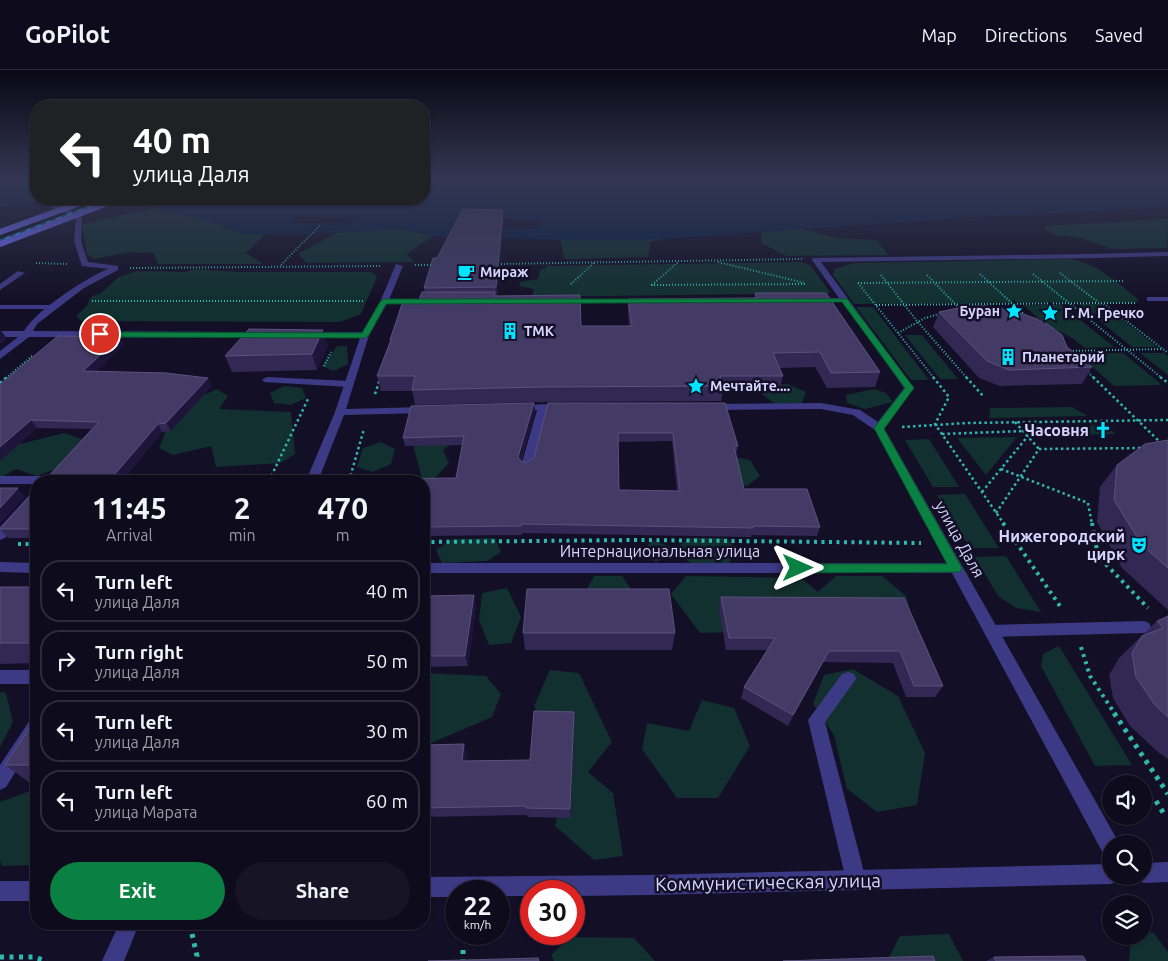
<!DOCTYPE html>
<html lang="en">
<head>
<meta charset="utf-8">
<style>
	:root { --surface:#0e0b1c; --page:#171425; --text:#f1f3f6; --muted:#9b9ba3; --line:#2e2b3b; --accent:#0b8043 }
	body { margin:0; font-family:Ubuntu,sans-serif; background:var(--page); color:var(--text); height:100vh; display:flex; flex-direction:column; font-size:19px; white-space:nowrap }
	* { box-sizing:border-box; margin:0 }
	p { font-size:16px; color:var(--muted) }
	.icon { flex:none; width:28px; height:28px; fill:none; stroke:currentColor; stroke-width:2; stroke-linecap:round; stroke-linejoin:round }
	.map { position:relative; flex:1; overflow:hidden }
	.side { position:absolute; left:30px; top:405px; width:400px; height:455px; display:flex; flex-direction:column; background:var(--surface); border-radius:20px; box-shadow:0 1px 4px #0004,0 0 0 1px var(--line) }
	.side>* { flex:none }
	.hud { position:absolute; left:30px; top:30px; width:400px; height:105px; border-radius:20px; box-shadow:0 1px 4px #0004,0 0 0 1px var(--line); background:#202124; color:#fff; overflow:hidden }
	.buttons { position:absolute; left:1102px; top:705px; display:grid; gap:10px }
	.buttons a { display:grid; place-items:center; width:50px; height:50px; border-radius:50%; background:var(--surface); box-shadow:0 1px 4px #0004,0 0 0 1px var(--line); font-size:25px }
	.speed { position:absolute; left:445px; top:810px; display:flex; gap:10px; font-size:25px; font-weight:700; text-align:center }
	.speed>* { display:grid; place-content:center; width:65px; height:65px; border-radius:50%; background:var(--surface); box-shadow:0 1px 4px #0004,0 0 0 1px var(--line); line-height:1 }
	.speed small { font-size:12px; font-weight:400 }
	.speed .limit { border:8px solid #d22; background:#fff; color:#111 }
	.pin { position:absolute; display:grid; place-items:center; width:42px; height:42px; color:#fff; margin:-21px; border:2px solid #fff; border-radius:50%; box-shadow:0 1px 5px #0007 }
	.me { position:absolute; width:55px; margin:-28px; rotate:90deg; stroke-linejoin:round; filter:drop-shadow(0 0 4px #0008) }
	.turn { display:flex; align-items:center; gap:18px; height:105px; padding:0 20px; font-size:22px }
	.turn .icon { width:65px; height:65px; stroke-width:2.5 }
	.turn b { display:block; font-size:35px; line-height:42px }
	.eta { display:flex; justify-content:space-evenly; align-items:center; height:85px; text-align:center }
	.eta b { font-size:30px; font-weight:700; line-height:35px }
	.primary-button { display:flex; gap:10px; margin-top:auto; padding:10px 20px }
	.primary-button a { flex:1; height:58px; border-radius:30px; background:var(--accent); color:#fff; font-size:20px; font-weight:700; line-height:58px; text-align:center }
	.primary-button a+a { background:var(--page); color:var(--text) }
	ul { padding:0; list-style:none }
	li { display:flex; align-items:center; gap:15px; height:62px; margin:0 10px 8px; padding:0 10px; border:2px solid var(--line); border-radius:20px }
	li div { flex:1 }
	li b { display:block; font-size:19px }
	li em { font-style:normal }
	header { display:flex; align-items:center; gap:30px; box-sizing:border-box; height:70px; padding:0 25px; background:var(--surface); border-bottom:1px solid var(--line) }
	header strong { font-size:24px }
	nav { display:flex; gap:28px; margin-inline-start:auto; font-size:18px }
	.map>svg:first-child { display:block }
</style>
</head>
<body>
<header>
<strong>GoPilot</strong>
<nav><a>Map</a><a>Directions</a><a>Saved</a></nav>
</header>
<div class="map">
<svg width="1168" height="891" viewBox="0 0 1168 891">
	<rect width="100%" height="100%" fill="#130f26"/>
	<path fill="#12302f" d="M151,139L204,149L242,164H265L246,183L263,194H158L154,183L130,182L94,189L87,185L82,154Z
		M1168,149L1167,178L1112,179L1081,168L1055,165L1044,159L1046,156Z
		M403,159L433,166L407,184L414,192L307,193L298,184L338,162Z
		M803,159L837,168L877,170L888,185L786,186L761,173L762,162Z
		M662,169L651,172L648,187L565,189L560,170Z
		M1070,189C1097,193 1118,213 1139,230L1137,232L854,234L833,205L835,199L854,193Z
		M800,192L810,195L830,222L825,226L756,224L532,227L534,219L519,216L521,212L538,209L541,199L546,198V196Z
		M193,199L239,202H371L377,207L361,244L340,252L81,251L76,246L89,234H87L92,226L100,224L119,207L137,201L186,202Z
		M1079,234H1102L1157,277H1132Z
		M1023,235H1062L1114,277L1085,278L1072,268L1045,254Z
		M856,237H873L929,310H911Z
		M905,265H922L958,309H940Z
		M337,276H347L348,294L334,301L322,296Z
		M1123,283L1162,315L1114,316L1078,284Z
		M1140,283H1164L1168,286V305Z
		M788,314L806,322L802,333L775,334L762,324L766,315Z
		M284,316L302,318L306,328L291,335L274,333L270,323Z
		M217,319L228,326L219,339L291,342L295,384L281,393L216,397L211,376L173,385L159,378L175,338Z
		M874,319L886,323L893,332L865,339L847,333L846,325Z
		M1072,337L1088,346L989,348L990,338Z
		M1105,355L1116,364L1066,365L1064,356Z
		M415,362L458,369L443,380L449,393L435,408L440,423L424,411H412L422,409L414,379Z
		M64,363L85,370L68,394L37,406L16,399L0,408V382L12,376Z
		M1017,367L986,405L957,368Z
		M929,369L959,417H933L905,370Z
		M381,372L395,379L391,394L373,402L357,397L363,378Z
		M730,386L750,390L760,406L747,416L721,411Z
		M965,424L999,478H970L937,425Z
		M495,468L501,482L487,491L442,493L436,480L453,469Z
		M690,468H727L737,481L729,493H691L676,483L656,492L638,482L653,471L676,478Z
		M1006,486L1041,542L1016,538L998,526L975,487Z
		M594,506H622L633,522L584,524Z
		M686,506L801,508L818,522L836,506H882L906,526L914,553L809,560L700,563L671,524Z
		M507,518L521,547L511,573L489,575L479,550L482,523Z
		M1059,576L1132,695L1095,696L1041,596L1043,584Z
		M853,599L898,626L925,683L917,735L877,742L847,719L834,665L813,634L824,605Z
		M550,600L579,603L612,672L588,702L613,723L623,786L594,790L555,756L569,696L534,636Z
		M424,603L486,606L501,624L492,647L429,674L424,672Z
		M0,622L6,623L13,652L0,677Z
		M702,630L734,638L750,676L718,728H677L642,679L647,653L689,661Z
		M30,721H36V795L2,796L0,791V732Z
		M1153,862L1168,882V891H1129L1131,867L1144,866V864Z
		M949,864L963,891H887L900,866Z
		M570,867L634,868L655,891H554L551,885Z"/>
	<path fill="#0a1f44" d="M0,109H36V129H40L0,138Z
		M424,109H1168V136L1127,140L990,146L662,169L560,170L433,166L403,159L311,164H242L204,149L151,139L147,134L149,129H424Z"/>
	<path fill="#130f26" d="M298,146L309,147L353,148L346,155L325,154L311,164H308L314,159H310L314,154L290,153Z
		M464,148L540,150L537,159L503,158Z"/>
	<g fill="none" stroke-linecap="round" stroke-linejoin="round">
		<path stroke="#2fb8b0" stroke-width="2" stroke-dasharray="1 2" stroke-linecap="butt" d="M718,192L805,213
			M36,193L67,194
			M498,194L802,189
			M281,195L321,154
			M415,195H434
			M130,198L382,196
			M1060,203L1098,232
			M980,204L1027,247
			M1033,204L1162,308
			M881,205L917,251L967,308
			M927,205L961,240
			M858,213L934,308
			M858,213L1125,211
			M571,214L594,193
			M651,215L807,214
			M652,215L678,192
			M92,231H363
			M1104,233H1135
			M876,235L1103,233L1168,283
			M898,263L925,248L943,243
			M1067,281L1163,279
			M324,296L331,282
			M1086,300L1094,308
			M6,308L32,286"/>
		<path stroke="#2fb8b0" stroke-width="2.5" stroke-dasharray="2.5 3" stroke-linecap="butt" d="M933,307L949,327L935,354L1004,454
			M966,307L984,327
			M1093,307L1162,374
			M1160,307L1168,313
			M0,313L7,307
			M375,324L380,309
			M1015,352L1039,379
			M902,357L967,353L1168,350
			M942,364L1024,361
			M1001,399L1088,433L1092,454
			M269,411L308,329
			M349,411L364,359
			M982,422L1028,366
			M996,443L1039,379L1144,378"/>
		<path stroke="#2fb8b0" stroke-width="4" stroke-dasharray="3 4.5" stroke-linecap="butt" d="M1003,453L1062,539
			M1092,453L1098,486L1148,538
			M424,472L639,470L921,473
			M18,474H36
			M1081,577L1090,606L1115,644"/>
		<path stroke="#2fb8b0" stroke-width="5" stroke-dasharray="4 5.5" stroke-linecap="butt" d="M1114,643L1168,724
			M1156,731L1164,744
			M192,864L197,886L196,891
			M463,880V891
			M0,887H33L47,891"/>
		<path fill="#3d3a85" fill-rule="evenodd" d="M49,132L64,137L82,147L81,171L88,192L118,196V200L82,196L74,171L76,148L47,135V133Z
			M1168,182V186L1090,188L1086,186L1090,184Z
			M396,194L403,196L388,232L368,267H362L361,265L380,232Z
			M18,201L25,203L0,220V214Z
			M1147,227H1168V231H1147Z
			M0,235H54L58,237L54,239H0Z
			M267,307L349,311L354,314L349,317L264,312L262,310Z
			M543,334L548,337L533,396L527,400L523,399L521,396L538,337Z
			M0,406H50L56,410L36,411V414H0Z
			M36,421V432L5,468L0,470V457L32,422Z
			M1144,551L1149,553L1151,557L1149,561L1144,563L991,567L986,565L984,561L986,557L991,555Z
			M0,600H36V614H0Z
			M848,602L854,604L856,609L825,652L866,810L863,817L856,820L849,817L846,810L808,650L842,604Z
			M36,647V669L6,717L0,720V695L30,650Z"/>
		<path fill="#3d3a85" fill-rule="evenodd" d="M1090,184L1094,186L1093,188L821,192L914,318L884,358L1118,771L1119,774H1111V787L1104,785L952,503H424V493H947L875,360L853,345L821,339L710,340L705,337L710,334L821,333L860,340L878,352L904,318L843,232H811V228H839L812,190L813,188Z
			M115,196H118V200L84,218L37,254L33,261L260,262L264,265L260,268L29,267L0,289V281L18,267H0V261H24C36,240 91,204 115,196Z
			M419,229L423,231L422,233L384,234L380,232L384,230Z
			M561,229H644L648,231L644,233H564L560,231Z
			M365,262L369,265L346,339L425,337L430,340L425,343L344,345L318,411H306L335,342L360,268H307L303,265L307,262Z
			M562,334L567,337L566,339L517,341L512,338L517,335Z
			M0,492L36,493V503L0,502Z
			M1168,792V812L1144,813L1137,810L1136,806H1144V793Z
			M1111,794V806H1120L1118,811L1111,814L648,825L574,826V821H531V826H499V821H456V827H424V807L648,805Z
			M0,811H36V831H0Z
			M119,854H139L124,891H102Z"/>
		<g stroke="#00e5ff" stroke-width="3">
			<path id="rail" d="M0,171L111,129"/>
		</g>
		<use href="#rail" stroke="#130f26" stroke-width="2" stroke-dasharray="5.5" stroke-linecap="butt"/>
		<path stroke="#6f6bff" stroke-width="6" d="M0,162L91,129
			M0,174L118,129"/>
	</g>
	<path fill="#312854" fill-rule="evenodd" d="M504,149L497,226L581,256H629L628,243V229L754,228L755,223L880,302L875,317L827,318L815,297L779,298L783,306L779,321H723L721,331L543,332L415,335L412,321H381L377,306L390,272V270L425,222L424,218L437,188Z
		M939,242L1067,277L1092,297L1082,314L1000,316L979,308L933,257Z
		M120,267L124,275L96,301L208,308L212,316L171,361L162,362L122,411H44L91,359L37,358L0,391V314Z
		M328,276L317,300L232,302L225,286Z
		M534,333L535,342L521,391L526,393L534,388L548,333L738,376L736,384L744,419L820,457L817,466L751,465V467L522,463V465L424,466V411L456,408L462,375L405,376L403,368ZM672,371L677,421L619,420L618,372Z
		M1168,370V540L1122,498L1097,452L1100,417L1117,395Z
		M36,418V468H8L0,459Z
		M0,517H36V593L0,594Z
		M424,526L476,536L468,596L425,597L424,603Z
		M721,527L904,528L943,616L935,627H906L893,593L823,592L788,656L741,628L744,617L767,580H726L719,538Z
		M1168,546V689L1159,683L1130,656L1113,628L1109,605L1119,588L1157,551Z
		M523,563H675L672,580H525Z
		M574,642L571,748L528,747L527,745L424,747V675L467,684L466,691L530,690Z
		M36,648V713H30L5,695Z
		M994,887L1086,891H986Z"/>
	<path fill="#1d163a" d="M503,140L504,149L497,228L496,217Z
		M0,259L7,269L0,274Z
		M323,260L328,276L317,300L312,284Z
		M120,267L124,275L88,309L83,301Z
		M208,308L212,316L171,361L166,353Z
		M534,333L535,342L519,395L518,387Z
		M31,350L37,358L0,391V377Z
		M158,354L162,362L122,411H109Z
		M18,418L25,427L0,454V438Z
		M474,525L476,536L468,596L465,586Z
		M829,581L823,592L788,656L793,645Z
		M574,642V652L571,748L570,739Z
		M464,674L467,684L465,700L462,691Z"/>
	<path fill="#433a66" stroke="#5a527e" fill-rule="evenodd" d="M463,139L503,140L496,217L424,218L433,188H437Z
		M422,222H495L494,226L580,225L581,256H632L628,229L758,228L755,223H826L880,302L831,303L820,282L773,283L783,306H720L723,316L542,317L412,320L415,306H377L391,270H390L403,231L419,230Z
		M968,236H986L1012,240L1037,249L1050,256L1062,265L1067,277L1092,297L1009,300L987,291L939,242Z
		M249,259L323,260L312,284L225,286Z
		M58,266L120,267L83,301L166,303L208,308L166,353L158,354L109,411H44L99,352L31,350L0,377V314Z
		M534,333L518,387L521,391L526,393L534,388L548,333H725L738,376H734L744,419H807L820,457L753,456V458L521,454V456L424,457V411H380L381,409L456,408L464,366L403,368L411,336ZM618,363H673L680,421L619,420Z
		M1168,370V498L1142,475L1114,430L1117,395L1145,374Z
		M0,418H18L0,438Z
		M31,418H36V459H0L31,425Z
		M0,517H36V573H0Z
		M527,519H669L675,563H523Z
		M474,525L465,586H424V526Z
		M721,527L904,528L943,616H914L900,581H829L793,645L744,617L775,568H729Z
		M1168,546V647L1155,635L1136,607L1132,583L1142,566L1163,558L1157,551Z
		M534,641L574,642L570,739L526,738V736L424,738V675L464,674L462,691L530,690Z
		M36,648V695H5Z
		M933,886L935,891H783Z
		M1083,886L1086,891H996L994,887Z
		M538,888L539,891H428Z"/>
	<linearGradient id="sky" x2="0" y2="1"><stop stop-color="#0a0815"/><stop offset="0.47" stop-color="#333752"/><stop offset="1" stop-color="#333752" stop-opacity="0"/></linearGradient>
	<rect width="1168" height="233" fill="url(#sky)"/>
	<path fill="#0b8043" stroke="#07532c" d="M847,229L914,318L884,359L962,498L960,502L798,503L794,502L792,498L794,495L798,494H947L874,358L905,318L842,232L386,234L369,265L365,268L100,267L96,264L100,262L362,263L380,232L384,229Z"/>
	<defs>
		<g id="cafe-bare" transform="scale(1.35)"><path d="M-5.5-4.5H6V0H3Q3 3.5 0 3.5H-2.5Q-5.5 3.5-5.5 0ZM3-3.2v2h1.7v-2ZM-6 4.5H4V6H-6Z" fill="#00e5ff" stroke="#130f26" stroke-width="2.5" paint-order="stroke"/></g>
		<g id="sight-bare" transform="scale(1.35)"><path d="M0-6L1.8-2.2L6-1.7L2.9 1.2L3.7 5.4L0 3.3L-3.7 5.4L-2.9 1.2L-6-1.7L-1.8-2.2Z" fill="#00e5ff" stroke="#130f26" stroke-width="2.5" paint-order="stroke"/></g>
		<g id="building-bare" transform="scale(1.35)"><path d="M-4-6H4V6H1V3H-1V6H-4ZM-2.5-4.3h1.7v1.8h-1.7ZM.8-4.3h1.7v1.8H.8ZM-2.5-1h1.7V.8h-1.7ZM.8-1h1.7V.8H.8Z" fill="#00e5ff" stroke="#130f26" stroke-width="2.5" paint-order="stroke"/></g>
		<g id="church-bare" transform="scale(1.35)"><path d="M-1.2-6h2.4v3.5h3.3v2.4h-3.3V6h-2.4V-.1h-3.3v-2.4h3.3Z" fill="#00e5ff" stroke="#130f26" stroke-width="2.5" paint-order="stroke"/></g>
		<g id="theatre-bare" transform="scale(1.35)"><path d="M-5-5.5Q0-4 5-5.5V0Q5 5 0 6Q-5 5-5 0ZM-3.3-2.5H-1v1.5H-3.3ZM1-2.5H3.3v1.5H1ZM-2.8 1Q0 5.5 2.8 1Z" fill="#00e5ff" stroke="#130f26" stroke-width="2.5" paint-order="stroke"/></g>
	</defs>
	<g fill-rule="evenodd">
		<use href="#cafe-bare" x="466" y="202"/>
		<use href="#sight-bare" x="1014" y="241"/>
		<use href="#sight-bare" x="1050" y="243"/>
		<use href="#building-bare" x="510" y="261"/>
		<use href="#building-bare" x="1008" y="287"/>
		<use href="#sight-bare" x="696" y="316"/>
		<use href="#church-bare" x="1103" y="360"/>
		<use href="#theatre-bare" x="1139" y="475"/>
	</g>
	<g text-anchor="middle" stroke-width="5" stroke-linejoin="round" paint-order="stroke">
		<g font-size="14" font-weight="bold" fill="#d9d4ff" stroke="#130f26" text-anchor="start">
			<text x="480" y="207">Мираж</text>
			<text x="1000" y="246" text-anchor="end">Буран</text>
			<text x="1064" y="248">Г. М. Гречко</text>
			<text x="524" y="266">ТМК</text>
			<text x="1022" y="292">Планетарий</text>
			<text x="710" y="321">Мечтайте....</text>
		</g>
		<g font-size="16" font-weight="bold" fill="#d9d4ff" stroke="#130f26" text-anchor="end">
			<text x="1089" y="366">Часовня</text>
			<text x="1125" y="472">Нижегородский<tspan x="1125" dy="18">цирк</tspan></text>
		</g>
		<g font-size="16" fill="#d9d4ff" stroke="#130f26">
			<text transform="translate(960 469) rotate(61)" y="6">улица Даля</text>
			<text x="660" y="487">Интернациональная улица</text>
		</g>
		<g font-size="19" fill="#d9d4ff" stroke="#130f26">
			<text transform="translate(768 812) rotate(-1)" y="7">Коммунистическая улица</text>
		</g>
	</g>
</svg>
<div class="buttons">
<a><svg class="icon" aria-label="sound" viewBox="0 0 24 24"><path d="M4 9h4l5-4v14l-5-4H4zM17 9q2 3 0 6"/></svg></a>
<a><svg class="icon" aria-label="search" viewBox="0 0 24 24"><circle cx="10" cy="10" r="6"/><path d="M15 15l6 6"/></svg></a>
<a><svg class="icon" aria-label="layers" viewBox="0 0 24 24"><path d="M12 4l9 5-9 5-9-5zM3 14l9 5 9-5"/></svg></a>
</div>
<div class="speed"><div>22<small>km/h</small></div><div class="limit">30</div></div>
<div class="pin" style="left:100px;top:264px;background:#d93025"><svg class="icon" aria-label="arrive" viewBox="0 0 24 24"><path d="M6 21V4h12l-3 4 3 4H6"/></svg></div>
<svg class="me" style="left:798px;top:498px" viewBox="-20 -20 40 40"><path d="M0-17L14 15 0 8-14 15z" fill="#0b8043" stroke="#fff" stroke-width="4"/></svg>
<div class="hud">
<div class="turn"><svg class="icon" aria-label="left" viewBox="0 0 24 24"><path d="M17 20v-9H6M10 6l-5 5 5 5"/></svg><div><b>40 m</b>улица Даля</div></div>
</div>
<section class="side">
<div class="eta">
<div><b>11:45</b><p>Arrival</p></div>
<div><b>2</b><p>min</p></div>
<div><b>470</b><p>m</p></div>
</div>
<ul>
<li><svg class="icon" aria-label="left" viewBox="0 0 24 24"><path d="M17 20v-9H6M10 6l-5 5 5 5"/></svg><div><b>Turn left</b><p>улица Даля</p></div><em>40 m</em></li>
<li><svg class="icon" aria-label="right" viewBox="0 0 24 24"><path d="M7 20v-9h11M14 6l5 5-5 5"/></svg><div><b>Turn right</b><p>улица Даля</p></div><em>50 m</em></li>
<li><svg class="icon" aria-label="left" viewBox="0 0 24 24"><path d="M17 20v-9H6M10 6l-5 5 5 5"/></svg><div><b>Turn left</b><p>улица Даля</p></div><em>30 m</em></li>
<li><svg class="icon" aria-label="left" viewBox="0 0 24 24"><path d="M17 20v-9H6M10 6l-5 5 5 5"/></svg><div><b>Turn left</b><p>улица Марата</p></div><em>60 m</em></li>
</ul>
<div class="primary-button"><a>Exit</a><a>Share</a></div>
</section>
</div>
</body>
</html>
